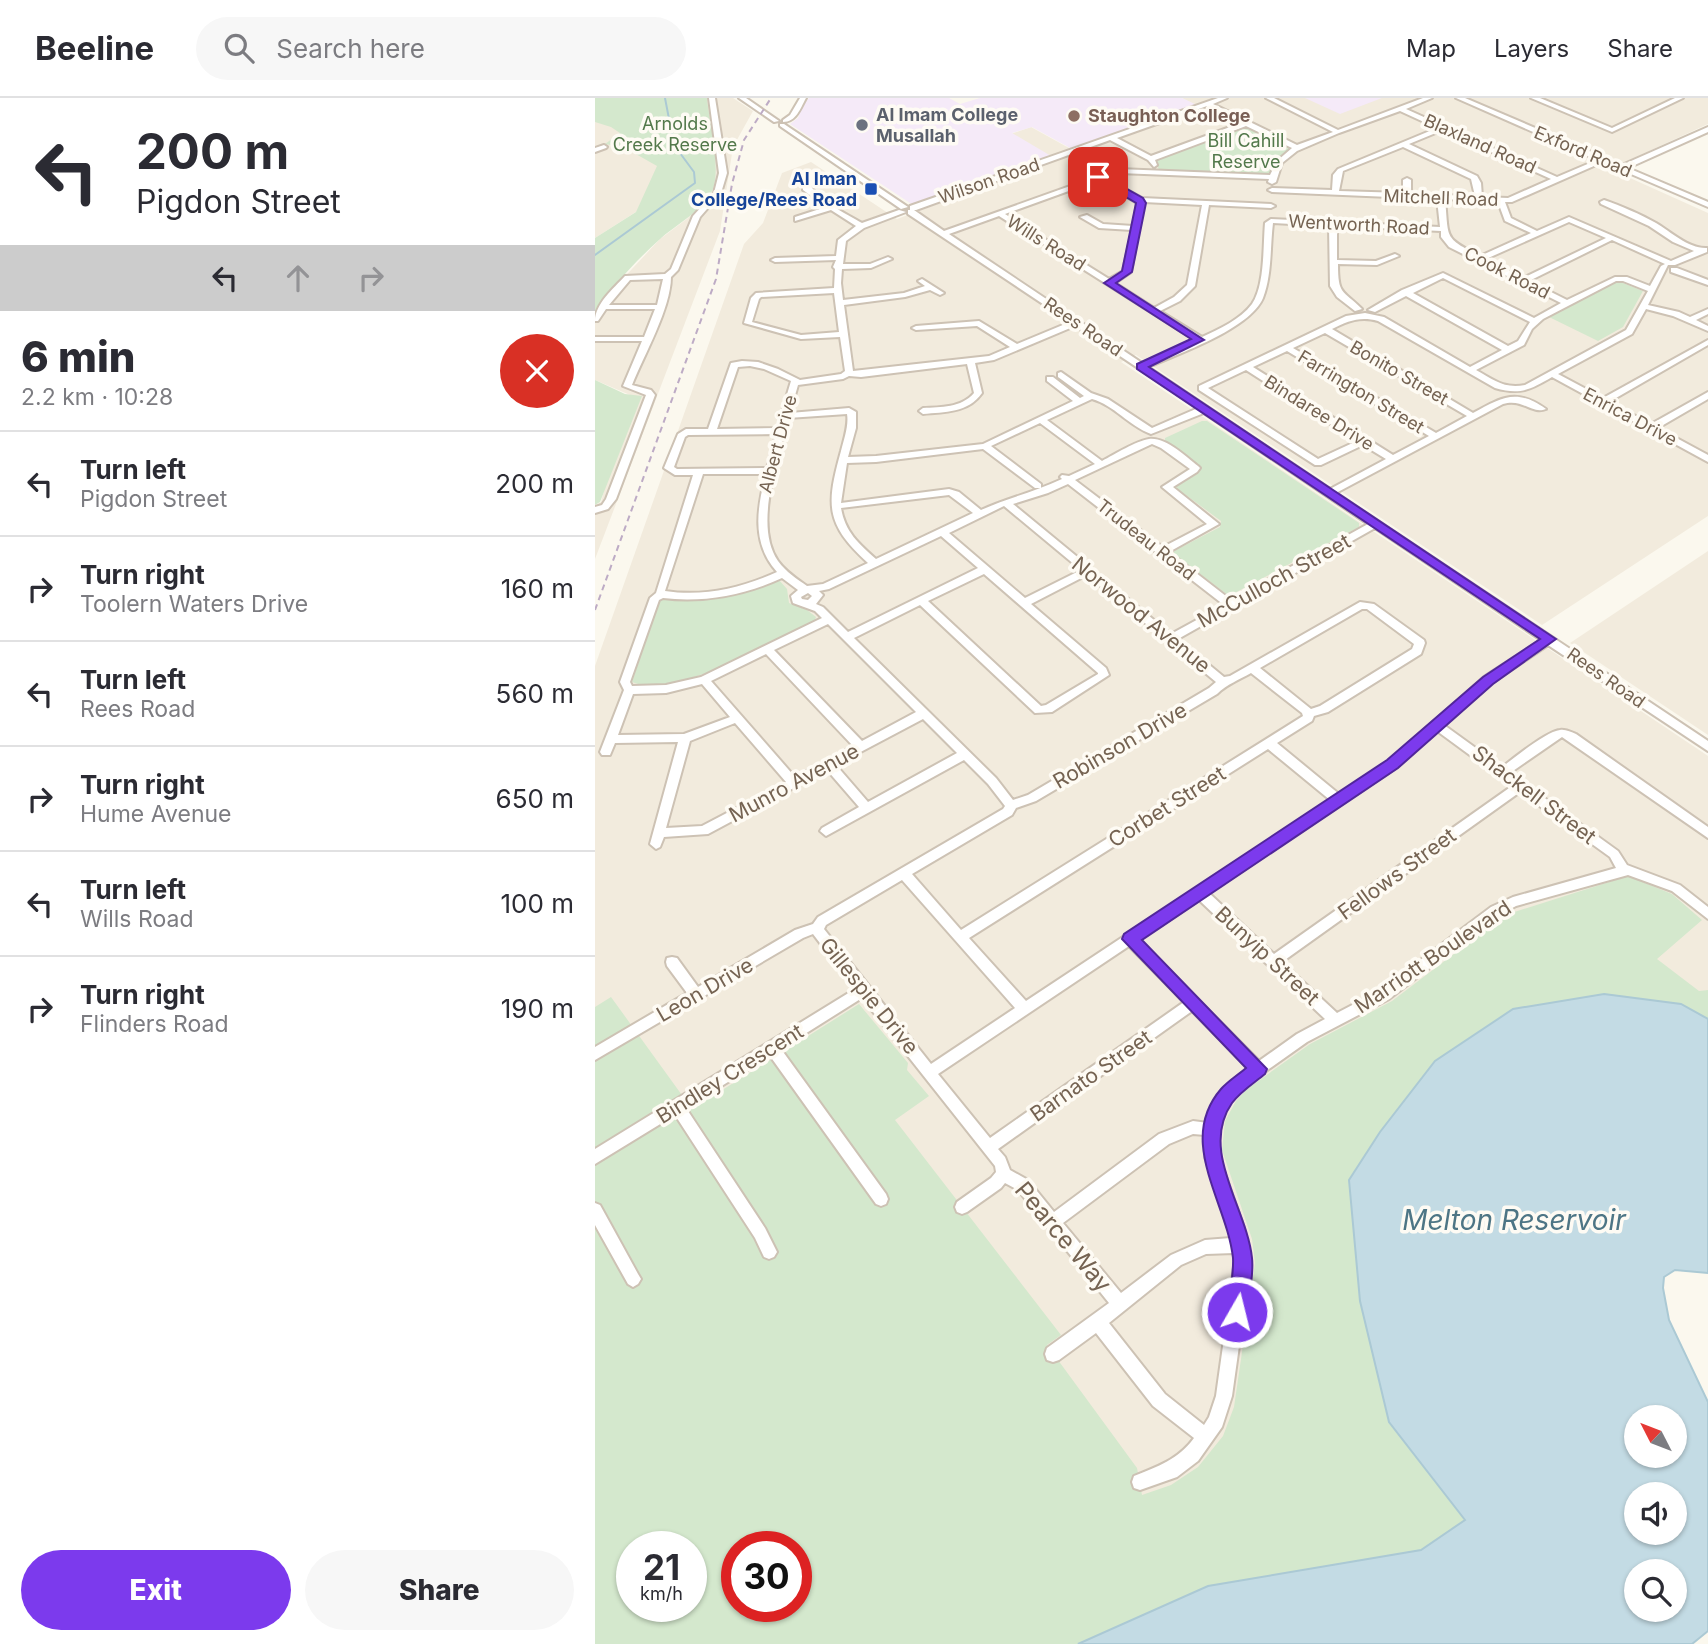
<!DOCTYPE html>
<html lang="en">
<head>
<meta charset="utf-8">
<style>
	:root { --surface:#fff; --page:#f7f7f7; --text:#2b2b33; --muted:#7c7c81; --line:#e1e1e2; --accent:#7c3aed }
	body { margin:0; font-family:Inter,sans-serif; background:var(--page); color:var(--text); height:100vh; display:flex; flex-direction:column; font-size:26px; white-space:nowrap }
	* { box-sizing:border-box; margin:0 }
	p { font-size:23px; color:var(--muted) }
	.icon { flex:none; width:38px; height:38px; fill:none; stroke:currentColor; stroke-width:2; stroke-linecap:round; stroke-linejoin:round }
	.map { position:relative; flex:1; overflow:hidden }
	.side { display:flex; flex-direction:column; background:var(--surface); width:595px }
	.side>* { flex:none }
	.hud { background:#fff; color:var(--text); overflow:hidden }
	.needle { width:46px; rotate:312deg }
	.tools { position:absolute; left:1029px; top:1307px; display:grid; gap:14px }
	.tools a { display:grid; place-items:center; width:63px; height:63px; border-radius:50%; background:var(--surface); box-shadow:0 2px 5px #0004; font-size:35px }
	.speed { position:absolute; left:21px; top:1433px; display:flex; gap:14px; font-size:35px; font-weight:700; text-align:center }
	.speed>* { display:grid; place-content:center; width:91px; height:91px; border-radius:50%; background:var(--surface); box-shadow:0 2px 5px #0004; line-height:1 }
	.speed small { font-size:18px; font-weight:400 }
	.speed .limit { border:10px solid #d22; background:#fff; color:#111 }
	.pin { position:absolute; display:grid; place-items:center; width:60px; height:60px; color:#fff; margin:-30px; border-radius:14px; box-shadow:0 4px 10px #0006 }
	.me { position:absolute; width:77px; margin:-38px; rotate:8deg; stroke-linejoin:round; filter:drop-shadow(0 0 5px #0008) }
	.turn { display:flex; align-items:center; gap:24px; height:147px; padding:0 21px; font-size:32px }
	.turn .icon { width:91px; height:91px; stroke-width:2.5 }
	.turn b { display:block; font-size:49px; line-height:60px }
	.lanes { display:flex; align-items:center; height:66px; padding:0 21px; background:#0003; justify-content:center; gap:35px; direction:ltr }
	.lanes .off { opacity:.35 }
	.round { display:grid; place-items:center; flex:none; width:74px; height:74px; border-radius:37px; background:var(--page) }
	.headline { display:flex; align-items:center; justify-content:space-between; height:119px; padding:0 21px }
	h1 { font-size:42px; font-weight:800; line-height:52px }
	.button { display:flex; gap:14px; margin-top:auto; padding:14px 21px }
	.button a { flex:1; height:80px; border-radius:42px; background:var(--accent); color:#fff; font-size:28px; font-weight:800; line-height:80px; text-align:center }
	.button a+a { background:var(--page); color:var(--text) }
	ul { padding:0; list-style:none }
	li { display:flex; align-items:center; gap:21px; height:105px; padding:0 21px; border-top:2px solid var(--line) }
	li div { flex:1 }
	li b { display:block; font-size:26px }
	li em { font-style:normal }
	header { display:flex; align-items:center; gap:42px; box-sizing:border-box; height:98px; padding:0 35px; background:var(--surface); border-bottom:2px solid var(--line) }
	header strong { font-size:33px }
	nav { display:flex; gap:38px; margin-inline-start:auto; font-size:24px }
	.search { width:490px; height:63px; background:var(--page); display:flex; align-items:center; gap:18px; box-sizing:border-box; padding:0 24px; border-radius:38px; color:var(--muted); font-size:26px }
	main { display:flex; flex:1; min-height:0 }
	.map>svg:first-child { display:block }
</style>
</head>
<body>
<header>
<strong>Beeline</strong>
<div class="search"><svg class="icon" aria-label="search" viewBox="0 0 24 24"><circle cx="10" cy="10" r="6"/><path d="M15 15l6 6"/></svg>Search here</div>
<nav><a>Map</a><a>Layers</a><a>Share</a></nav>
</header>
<main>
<section class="side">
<div class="hud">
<div class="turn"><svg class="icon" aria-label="left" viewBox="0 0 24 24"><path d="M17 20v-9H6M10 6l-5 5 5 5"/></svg><div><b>200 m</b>Pigdon Street</div></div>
<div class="lanes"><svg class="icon" aria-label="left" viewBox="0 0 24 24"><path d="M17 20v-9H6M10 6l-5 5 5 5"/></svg><svg class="icon off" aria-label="ahead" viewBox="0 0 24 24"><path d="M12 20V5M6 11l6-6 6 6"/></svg><svg class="icon off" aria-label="right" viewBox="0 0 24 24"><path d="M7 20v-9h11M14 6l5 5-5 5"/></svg></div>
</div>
<div class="headline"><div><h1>6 min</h1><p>2.2 km · 10:28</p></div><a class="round" style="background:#d93025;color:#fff"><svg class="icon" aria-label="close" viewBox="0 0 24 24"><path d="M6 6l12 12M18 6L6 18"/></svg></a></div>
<ul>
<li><svg class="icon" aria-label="left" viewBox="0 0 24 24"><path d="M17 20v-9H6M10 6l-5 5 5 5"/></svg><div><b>Turn left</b><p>Pigdon Street</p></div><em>200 m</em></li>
<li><svg class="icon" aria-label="right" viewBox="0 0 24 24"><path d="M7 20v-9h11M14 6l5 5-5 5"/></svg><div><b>Turn right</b><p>Toolern Waters Drive</p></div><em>160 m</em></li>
<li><svg class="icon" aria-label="left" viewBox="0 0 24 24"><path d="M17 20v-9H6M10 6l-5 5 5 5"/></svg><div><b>Turn left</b><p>Rees Road</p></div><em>560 m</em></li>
<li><svg class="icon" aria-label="right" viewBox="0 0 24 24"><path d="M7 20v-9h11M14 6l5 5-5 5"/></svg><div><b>Turn right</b><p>Hume Avenue</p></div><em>650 m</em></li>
<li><svg class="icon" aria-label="left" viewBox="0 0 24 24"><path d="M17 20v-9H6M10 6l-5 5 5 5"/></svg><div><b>Turn left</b><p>Wills Road</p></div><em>100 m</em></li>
<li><svg class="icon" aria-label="right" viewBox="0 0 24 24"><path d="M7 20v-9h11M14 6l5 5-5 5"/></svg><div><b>Turn right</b><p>Flinders Road</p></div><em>190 m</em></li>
</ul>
<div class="button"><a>Exit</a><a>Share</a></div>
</section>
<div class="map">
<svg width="1113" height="1546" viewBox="0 0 1113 1546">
	<rect width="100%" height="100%" fill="#fbf8ee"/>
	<path fill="#f2ebdd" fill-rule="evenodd" d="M0,0H138L158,13L138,49L125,133L0,461V407L6,404L35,297L0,282V215L8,202L65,141L93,120L118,92L119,64L0,140Z
		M587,0H1113V26L1015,71L1113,115V418L947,527L541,257L526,264L1113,658V921L1086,906L613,1488L483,1546H0V568L149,146L168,125L187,75L216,64L302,121L462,62L416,36L436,29L483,55L608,11ZM37,1449H96V1508H37ZM142,1449H201V1508H142Z
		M1113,453V637L975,545Z"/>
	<path fill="#f5eaf8" d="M214,0H354L365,6L385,0H587L602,7L477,51L437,29L417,35L456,58L318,107L195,26L203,20L207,8Z
		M710,0H787L745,16Z"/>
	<path fill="#d4e8cd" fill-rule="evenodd" d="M0,0H112C114,23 126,70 118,91C110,112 80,127 64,142C41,163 16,189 0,215V140L41,114L62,68L32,51L16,50V47L10,46L25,35L16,29L0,24Z
		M652,27L697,50L680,63L675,78L564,72L560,61Z
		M1023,183L1048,193L1028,229L1003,243L954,219Z
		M0,282L30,296L47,298L5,404L0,407Z
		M607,323H612L764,425V429L634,498L579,456V453L625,429L626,423L580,389L604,375L605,369L570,344V340Z
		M178,482H184L192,491L194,505L212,512L221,519L220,522C179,542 79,603 37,584L64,502L112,499Z
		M1033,778L1077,796L1107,822L1062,861L1104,893L1113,892V921L1086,906L794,1324L870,1422L826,1452L613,1488L483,1546H0V909L16,899L97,1011L264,906L313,965L312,972L334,998L300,1022L466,1237L452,1247L542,1370L547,1397L576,1387L603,1369L628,1338L639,1309L660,1165L657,1141L627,1052L630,1023L641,1003L652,991L715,946L797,903L910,817ZM37,1449H96V1508H37ZM142,1449H201V1508H142Z"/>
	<path fill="#c3dbe4" stroke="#abc9d4" stroke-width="2" fill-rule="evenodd" d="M1009,896L1086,906L1113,921V1175L1080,1172L1069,1179L1068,1190L1074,1222L1113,1304V1533L1097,1546H483L613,1488L826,1452L870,1422L794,1324L765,1203L754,1082L785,1034L840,963L918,911ZM1041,1320H1080V1358H1041ZM1041,1396H1080V1435H1041ZM1041,1474H1080V1512H1041Z"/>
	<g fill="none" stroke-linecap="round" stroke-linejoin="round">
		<path stroke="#abc9d4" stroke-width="2" d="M0,157L100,85L99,74L79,47L70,0"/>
		<g stroke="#cdc2b4" stroke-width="4">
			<path id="minor" d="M114,0H120L132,75L126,95L105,119L83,172L76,179C76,210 49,257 37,287L56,292L60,297L21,401L13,411L0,415V409L7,407L11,401L51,297L28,288L47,243H0V239H49L60,211H11L3,223H0C0,206 18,191 30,178L70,176L76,171L98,118L119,95L124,75ZM68,181L62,207H14L35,182Z
				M144,0H151L184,23L179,24Z
				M205,0H211C205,11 201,24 188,24V22L195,17Z
				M623,0H632L618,6L702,47L738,34L671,0H679L743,32L828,0H837L811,11L962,79L1002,62L861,0H870L1027,67L1113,29V34L1033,70L1113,104V109L1008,64L917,104H910L916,120L942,133L974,119L1076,163L1099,153L1078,144L1054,128L1006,106L1005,104L1009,102C1026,108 1045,116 1061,125C1076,134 1094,151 1112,150V154L1080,167H1073L1053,207L1084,214L1095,219L1113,211V216L1101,222L1113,228V233L1078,218L1051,211L1037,236L963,276L1008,300L1113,242V247L1014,304L1056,326L1113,294V301L1063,330L1113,357V364L957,279C935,292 925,297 900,290L783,223C765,218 753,223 737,231L878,315C907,299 922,290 951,311C937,317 928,300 908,306L741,395L1113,643V653L953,547L897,585L849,627L907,669C919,660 952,633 965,632C970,631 976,634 981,636L1113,729V740L967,639L915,675L1023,753L1032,767L1085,787L1113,809V821L1077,793L1033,777L921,808L904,817L794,901L712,944L650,988L631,1010L623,1040L624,1059L649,1130L656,1162L637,1298L627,1329L603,1363L582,1379L545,1392L539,1390L537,1384L539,1378C563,1368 583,1362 599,1340L558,1308L501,1235L464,1262L458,1264L452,1262L450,1256L452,1250L514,1205L423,1092L410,1085L406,1090L372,1114L367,1116L362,1114L360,1109L362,1104L396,1080L401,1074L400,1068L267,900L186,951L291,1096L293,1101L291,1106L286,1108L281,1106L175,958L91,1010L170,1130L182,1154L179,1159L174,1161L169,1159L160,1140L80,1017L0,1066V1051L260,891L218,836L208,840L0,962V949L92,895L72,868L71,864L72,860L77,859L82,860L103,889L200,832L218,826L223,819L408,711L410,708L393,686L369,662L231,738L225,733L227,730L264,709L232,672L113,736L69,739L65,749L61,751L55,746L83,644L20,645L15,657H7L5,654L29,592L25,584L55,500L61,495L98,377H80L69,370L83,336L91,331H113L136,265L147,263L163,264L183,271L205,282L246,276L250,273L245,239L206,241L149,225L156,200L161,195L239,190L240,171L238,169L241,162L180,164L176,162L180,160L241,158L243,142L261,128L236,112L200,123V119L231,109L208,92V83H214C217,99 253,117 267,125L304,112L311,114L269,130L251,143L248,166H275L293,159L297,161L276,170L247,171L246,185L248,202L309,195L330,188L323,183L327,181L349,195L345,197L335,192L310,199L249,207L258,273L394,258L415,249L382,228L321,232L317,230L321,228L384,223L422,246L475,224L313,116V112H319L349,133L523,71L675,77L682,63L697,50L651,28L560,62L562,67L559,69L553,62L515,42L321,112H315V108ZM612,8L646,25L556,58L522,40ZM805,13L842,30L743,71L738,77L737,92L677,90L673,92L677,94L842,101L845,129L676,121L670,125C668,147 670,187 657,206C645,222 624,231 607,239L565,213L585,203L600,188L614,107L676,110L680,108L676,106L547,100L510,80L524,75L674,81L673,84L677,86L681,84L687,65L702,53L744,35ZM848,32L956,81L913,100L887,99L886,85L882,78L814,46ZM808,49L876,81L880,98L816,96V82L812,80L808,82V95L744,93L748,73ZM504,82L542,105L538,128L508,126L492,117L485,119L504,130L537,132L528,173L514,181L410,116ZM850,101L903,104L910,123L936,135L885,158C848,139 854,141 850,101ZM549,104L607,107L592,187L579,199L559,210L520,185L536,174ZM404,118L600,242L547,265L354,136ZM974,124L1011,140L928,180L891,161ZM678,125L734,128L735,188L742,199L760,213L767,211C747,191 743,197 743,166L782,167L804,158L800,156L781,163L742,162V128L846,133V139L854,149L966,205L939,220L848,175L807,192L773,212L780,214L811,198L907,252L875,269L789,219L770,215L751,218L604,288V292L720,367H726L768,347L791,361L735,391L553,269C583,256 655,231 668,200C677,177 675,149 678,125ZM1017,142L1070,166L1066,168L1055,188L1032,179H1020L972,202L934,183ZM848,180L935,224L923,243L913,248L818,195ZM1021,183H1028L1053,193L1031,232L930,287C909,291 899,282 881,272L929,247L937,231L948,221ZM239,195L244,234L206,237L157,224L164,201L166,199ZM480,228L603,310L557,330L513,301L496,295L466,274L463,275V279L489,298L485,300L458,279H452V283L478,303L388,346L281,358L253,359L261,330V314L254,310L195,315L203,287L248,281L254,278L266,279L372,266L379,295C366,310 346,309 328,310L324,313L328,316C350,314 373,315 387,295L380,265L399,262ZM730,235L872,318L841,335L698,250ZM692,253L834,338L798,357L658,269ZM155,268L169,271L196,283L182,330L122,331L143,269ZM651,272L762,343L723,361L613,290ZM497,301C519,307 534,328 556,336L609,315L773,426L636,502L574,454L624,426L578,389L602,374L605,370L603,368C591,359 571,339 554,341C541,343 520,356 507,363L452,322ZM252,316C254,327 249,341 246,353C231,407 230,426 273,465L228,486L212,488C202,481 191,474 183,463C158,427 184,360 193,320ZM445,325L500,366L474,378L467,377L465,379L467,381C440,394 412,400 386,412L364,394L354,391L246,405L252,365L281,364L388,351L440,390H446V386L396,348ZM181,336L172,370L82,371L79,369L90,339L93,337ZM557,346L566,350L595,371L567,389L612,426L568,449L480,382ZM108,376H171C162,410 156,445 182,474C147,490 109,499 70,493ZM473,386L629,507L576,536L418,406L453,395ZM354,397L378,415L281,461C264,446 250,434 246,410ZM409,408L486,472L430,500L354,435ZM780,430L946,542L889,579L794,663L744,696L682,645L717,623L719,618L733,614L826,556L830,545L829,542L779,506L765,504L635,578L629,579L583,541ZM346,438L383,470L253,534L228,509L221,506L228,497L224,493L234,491ZM389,476L503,575V576L451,607L446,608L333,503ZM492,477L621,584L614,590L433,697L418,702L401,680L259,540L325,507L440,615L457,614L514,577L511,570L436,506ZM187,480L203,492L196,498L198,505L220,513L227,520L106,579L71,587L37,588L35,584L64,502L68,500C108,505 150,497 187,480ZM213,495L217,498L213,502L207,501L206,499ZM767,511H772L819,546L817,551L725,608L716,611L665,570ZM233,526L321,614L267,643L179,552ZM171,556L258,648L200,679L116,583ZM656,575L707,615L708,618L366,832L317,776L417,717L421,710L441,703L622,596C632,586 644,582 656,575ZM107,586L135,619L89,636L23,637L38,596L71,595ZM328,621L362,655L273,704L241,667ZM140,625L191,684L107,728L71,730L95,643ZM842,633L917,688L679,856L614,795L802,669ZM673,651L735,702L431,903L374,840ZM925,694L1015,759L1021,770L918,799L896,809L784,893L742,915L687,864ZM307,782L420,910L336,966L229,831L231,827ZM604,802L730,921L702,936L664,963L544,842ZM534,848L589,904L395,1040L343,976ZM597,913L653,970C631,986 620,998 613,1025L598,1023L564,1036L459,1114L433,1082L415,1072L410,1059L403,1051ZM598,1036L610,1037V1059L636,1140L610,1142L576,1157L526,1195L468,1125L574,1046ZM639,1155L640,1162L621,1298L614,1319L609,1327L570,1296L514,1225L586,1167L611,1156Z
				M936,0H945L1017,30L1080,0H1088L1017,34Z
				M185,26H189L313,109L306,111L185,28Z
				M9,47L12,49L11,50L0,54V50Z
				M1076,170H1082L1113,182V187L1076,174Z
				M0,1105L5,1107L43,1176L46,1181L43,1186L38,1189L33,1186L0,1127Z"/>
		</g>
		<use href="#minor" fill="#fff" fill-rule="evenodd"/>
		<path stroke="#bdabc5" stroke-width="2" stroke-dasharray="6 4.5" stroke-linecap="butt" d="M0,512L121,181L137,86L149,42L176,0"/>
	</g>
	<path fill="#7c3aed" stroke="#51269a" stroke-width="2" d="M500,77H507L548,100L551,105L537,174L521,185L609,242L554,269L961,541L898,586L803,670L547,842L672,971L670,976C659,985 645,994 637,1005C604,1052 652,1110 657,1160C659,1177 654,1197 652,1214L649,1221L642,1224L635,1221L632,1214C634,1197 639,1177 638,1160C632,1104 581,1043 626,991C633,983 643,977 651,970L527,841L529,836L792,662L888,579L945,541L542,271V266L596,241L509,185L527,173L541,105L500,81Z"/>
	<circle fill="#8d6e63" stroke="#fefbf4" stroke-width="2.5" cx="479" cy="18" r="7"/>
	<circle fill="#6b7280" stroke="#fefbf4" stroke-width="2.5" cx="267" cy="27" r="7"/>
	<rect fill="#1a4fb4" stroke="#fefbf4" stroke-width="2.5" x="269" y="84" width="14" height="14" rx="3.5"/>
	<g text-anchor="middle" stroke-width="7" stroke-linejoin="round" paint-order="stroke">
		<g font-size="18" font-weight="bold" fill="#5b616d" stroke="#fefbf4" text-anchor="start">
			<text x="281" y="23">Al Imam College<tspan x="281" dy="21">Musallah</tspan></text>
		</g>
		<g font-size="18" font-weight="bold" fill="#785e54" stroke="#fefbf4" text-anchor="start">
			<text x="493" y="24">Staughton College</text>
		</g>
		<g font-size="18" fill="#53794b" stroke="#fefbf4">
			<text x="80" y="32">Arnolds<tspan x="80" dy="21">Creek Reserve</tspan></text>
			<text x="651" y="49">Bill Cahill<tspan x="651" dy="21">Reserve</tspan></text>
		</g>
		<g font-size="18" fill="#756352" stroke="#fefbf4">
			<text transform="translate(885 46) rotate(24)" y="6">Blaxland Road</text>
			<text transform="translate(988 54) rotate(23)" y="6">Exford Road</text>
			<text transform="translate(394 83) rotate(-19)" y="6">Wilson Road</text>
			<text transform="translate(846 100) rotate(2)" y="6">Mitchell Road</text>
			<text transform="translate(764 127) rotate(3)" y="6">Wentworth Road</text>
			<text transform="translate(451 145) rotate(32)" y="6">Wills Road</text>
			<text transform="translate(912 175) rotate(27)" y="6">Cook Road</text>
			<text transform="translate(488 229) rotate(34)" y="6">Rees Road</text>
			<text transform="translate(804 275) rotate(30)" y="6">Bonito Street</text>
			<text transform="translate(766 294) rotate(31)" y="6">Farrington Street</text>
			<text transform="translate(724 315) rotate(32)" y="6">Bindaree Drive</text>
			<text transform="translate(1035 319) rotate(28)" y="6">Enrica Drive</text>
			<text transform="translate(183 346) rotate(-75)" y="6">Albert Drive</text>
			<text transform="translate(551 442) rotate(38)" y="6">Trudeau Road</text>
			<text transform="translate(1011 580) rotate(35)" y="6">Rees Road</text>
		</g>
		<g font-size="18" font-weight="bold" fill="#164399" stroke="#fefbf4" text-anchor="end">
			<text x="262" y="87">Al Iman<tspan x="262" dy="21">College/Rees Road</tspan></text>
		</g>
		<g font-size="21" fill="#756352" stroke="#fefbf4">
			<text transform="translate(679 483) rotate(-29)" y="7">McCulloch Street</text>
			<text transform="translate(546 517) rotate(39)" y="7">Norwood Avenue</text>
			<text transform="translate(525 648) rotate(-30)" y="7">Robinson Drive</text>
			<text transform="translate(199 685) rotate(-28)" y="7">Munro Avenue</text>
			<text transform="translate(939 697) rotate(37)" y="7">Shackell Street</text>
			<text transform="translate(572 709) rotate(-32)" y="7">Corbet Street</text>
			<text transform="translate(802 776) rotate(-36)" y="7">Fellows Street</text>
			<text transform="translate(672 858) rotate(43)" y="7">Bunyip Street</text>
			<text transform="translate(838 859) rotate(-34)" y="7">Marriott Boulevard</text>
			<text transform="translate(110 892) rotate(-30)" y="7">Leon Drive</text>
			<text transform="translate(274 898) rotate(51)" y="7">Gillespie Drive</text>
			<text transform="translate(135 976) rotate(-32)" y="7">Bindley Crescent</text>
			<text transform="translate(496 978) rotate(-35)" y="7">Barnato Street</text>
		</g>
		<g font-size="24" fill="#756352" stroke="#fefbf4">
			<text transform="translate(468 1139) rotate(50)" y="8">Pearce Way</text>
		</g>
		<g font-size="28" font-style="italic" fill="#4d7585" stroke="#fefbf4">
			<text x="919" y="1132">Melton Reservoir</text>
		</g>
	</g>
</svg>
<div class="tools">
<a><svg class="needle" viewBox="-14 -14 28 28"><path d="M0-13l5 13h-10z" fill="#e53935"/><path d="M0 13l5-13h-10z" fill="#7c7c81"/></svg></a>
<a><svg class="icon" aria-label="sound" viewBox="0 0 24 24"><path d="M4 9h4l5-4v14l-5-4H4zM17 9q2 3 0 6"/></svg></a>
<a><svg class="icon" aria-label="search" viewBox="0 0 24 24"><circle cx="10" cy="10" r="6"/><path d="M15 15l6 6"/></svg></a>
</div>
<div class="speed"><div>21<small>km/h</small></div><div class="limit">30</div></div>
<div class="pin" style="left:503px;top:79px;background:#d93025"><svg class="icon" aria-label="arrive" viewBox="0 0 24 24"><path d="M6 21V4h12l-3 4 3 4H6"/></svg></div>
<svg class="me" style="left:642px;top:1214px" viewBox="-20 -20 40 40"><circle r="17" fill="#7c3aed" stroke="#fff" stroke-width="3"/><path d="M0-11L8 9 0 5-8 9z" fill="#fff"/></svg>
</div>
</main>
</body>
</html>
